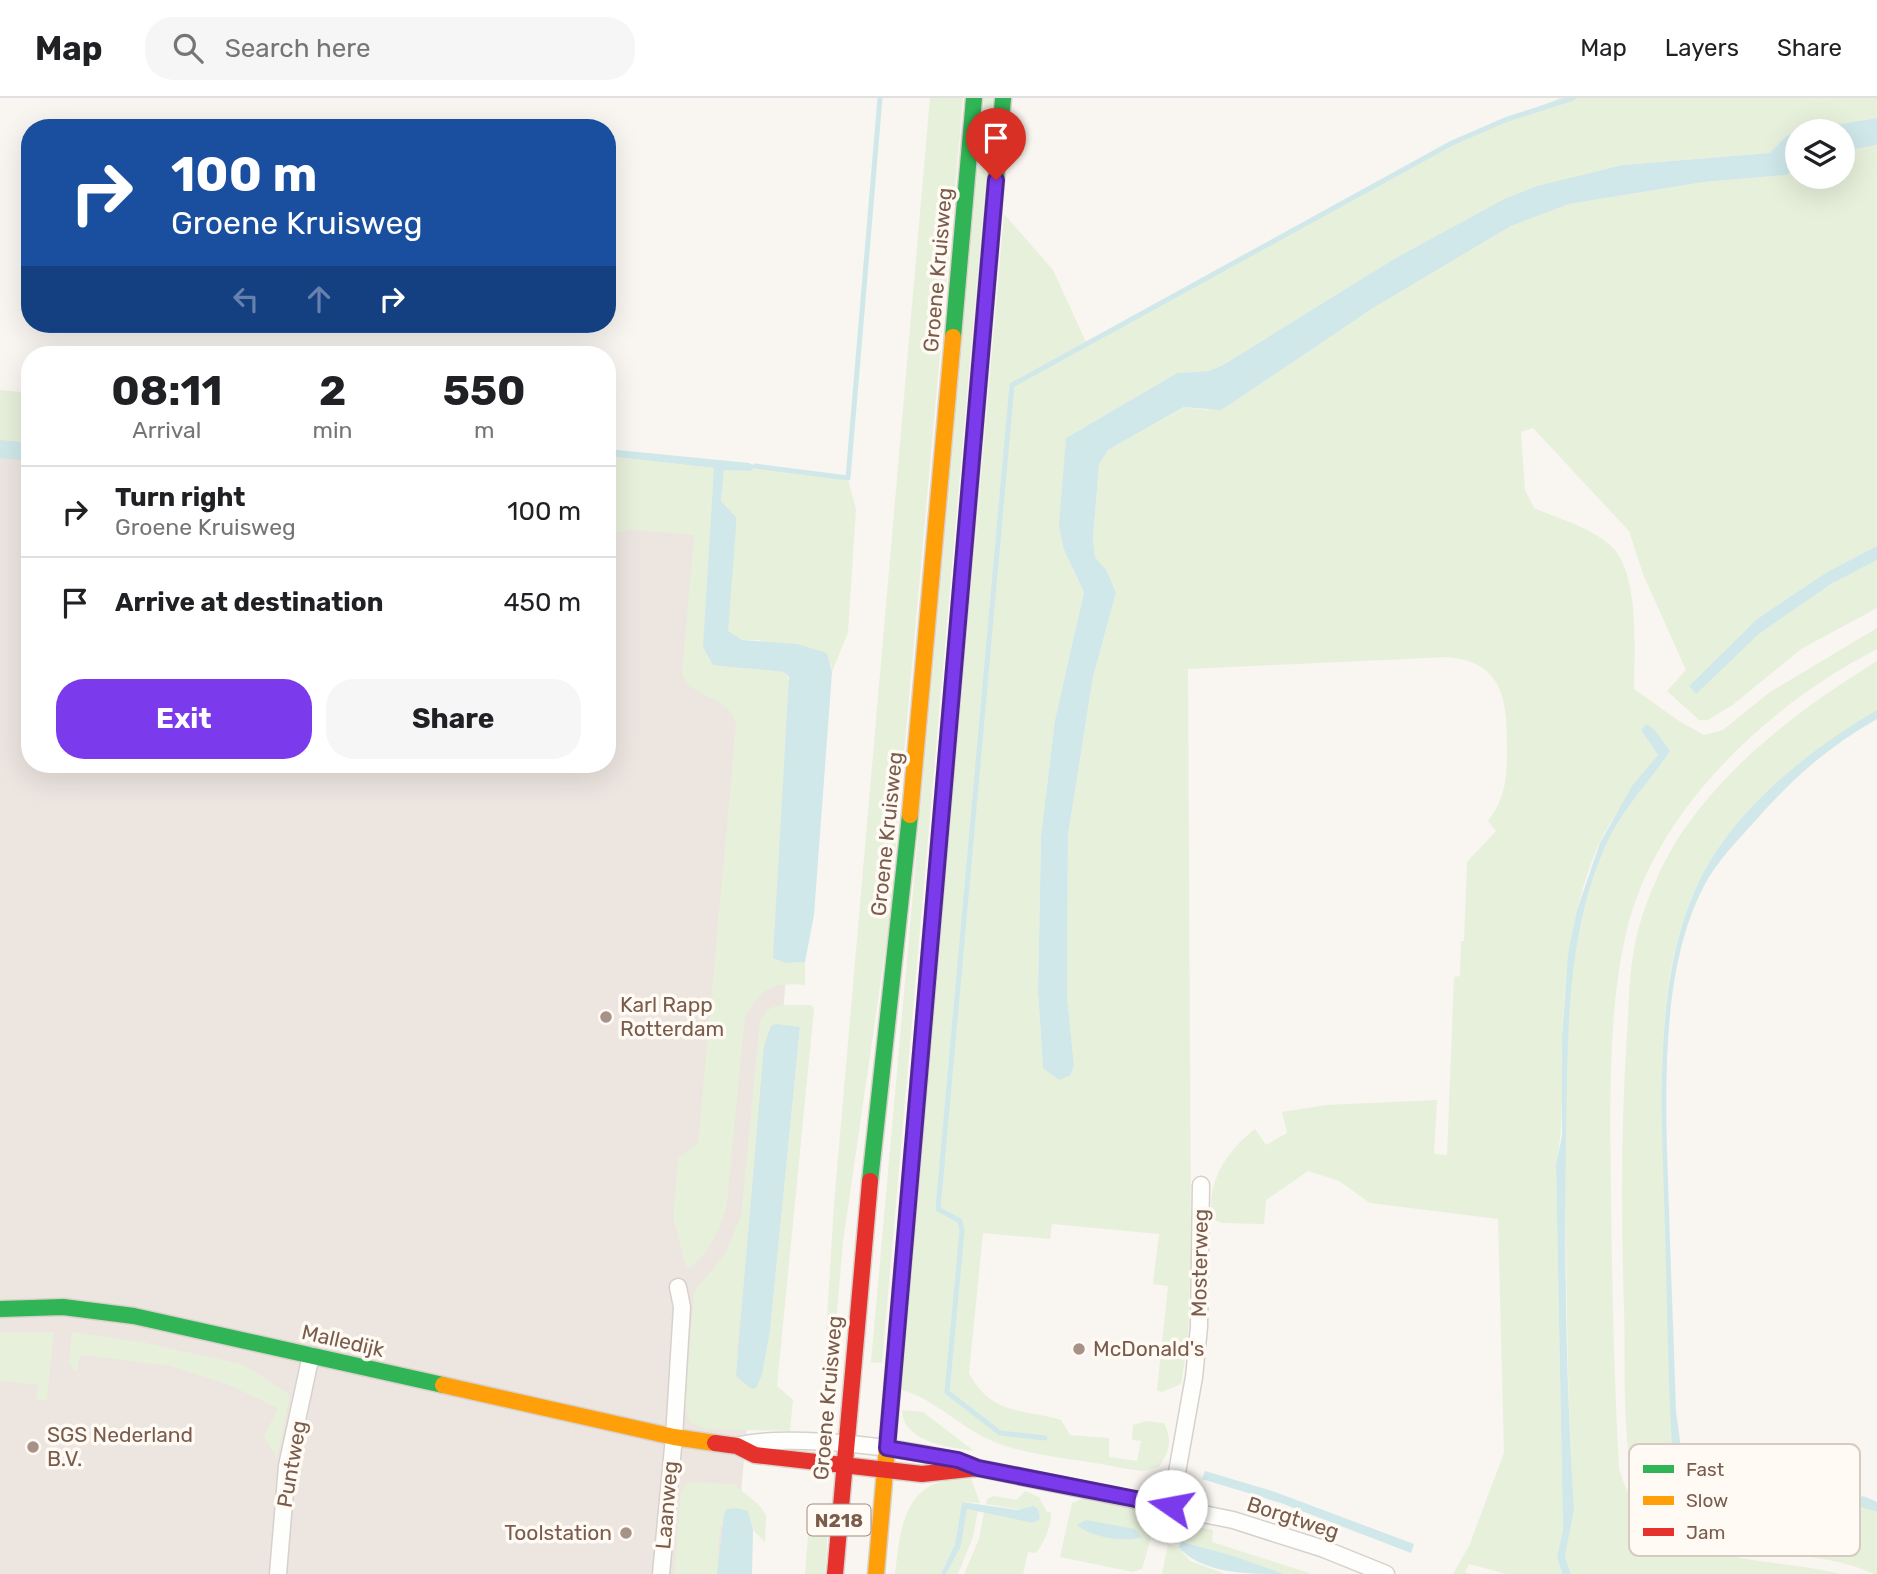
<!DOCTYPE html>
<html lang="en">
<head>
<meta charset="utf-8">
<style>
	:root { --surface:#fff; --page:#f6f6f6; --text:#202124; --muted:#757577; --line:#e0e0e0; --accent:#7c3aed }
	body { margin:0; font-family:Rubik,sans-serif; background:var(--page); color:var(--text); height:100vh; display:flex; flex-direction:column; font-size:26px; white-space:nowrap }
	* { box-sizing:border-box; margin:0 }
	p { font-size:23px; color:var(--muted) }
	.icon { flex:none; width:38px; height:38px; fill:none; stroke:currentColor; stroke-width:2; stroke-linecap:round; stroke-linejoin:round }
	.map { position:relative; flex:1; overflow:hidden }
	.panel { position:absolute; left:21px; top:248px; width:595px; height:427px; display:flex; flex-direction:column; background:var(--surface); border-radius:28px; box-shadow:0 7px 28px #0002 }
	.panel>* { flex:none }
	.hud { position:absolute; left:21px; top:21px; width:595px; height:214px; border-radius:28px; box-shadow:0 7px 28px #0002; background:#1a4fa0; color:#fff; overflow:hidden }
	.fabs { position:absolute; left:1785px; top:21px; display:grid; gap:14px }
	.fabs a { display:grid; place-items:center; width:70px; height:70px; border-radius:50%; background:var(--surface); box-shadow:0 7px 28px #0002; font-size:35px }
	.pin { position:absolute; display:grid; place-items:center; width:60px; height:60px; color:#fff; margin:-72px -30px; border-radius:50% 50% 50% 0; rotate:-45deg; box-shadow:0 0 7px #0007 }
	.pin .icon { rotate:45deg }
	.me { position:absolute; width:77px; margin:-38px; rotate:282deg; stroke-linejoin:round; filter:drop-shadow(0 0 5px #0008) }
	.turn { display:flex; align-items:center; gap:24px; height:147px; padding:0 35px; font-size:32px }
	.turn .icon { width:91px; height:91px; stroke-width:2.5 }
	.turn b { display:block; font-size:49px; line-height:60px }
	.lanes { display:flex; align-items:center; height:66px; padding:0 35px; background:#0003; justify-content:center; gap:35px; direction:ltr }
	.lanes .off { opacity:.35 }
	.eta { display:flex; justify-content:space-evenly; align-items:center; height:119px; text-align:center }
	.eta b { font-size:42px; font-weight:700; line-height:49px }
	.cta { display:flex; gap:14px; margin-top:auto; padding:14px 35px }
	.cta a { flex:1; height:80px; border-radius:28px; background:var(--accent); color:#fff; font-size:28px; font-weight:700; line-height:80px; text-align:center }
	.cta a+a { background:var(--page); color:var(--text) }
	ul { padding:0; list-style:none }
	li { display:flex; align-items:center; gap:21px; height:91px; padding:0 35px; border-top:2px solid var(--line) }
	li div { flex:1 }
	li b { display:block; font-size:26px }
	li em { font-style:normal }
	header { display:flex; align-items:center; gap:42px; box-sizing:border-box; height:98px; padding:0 35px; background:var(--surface); border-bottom:2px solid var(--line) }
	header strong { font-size:33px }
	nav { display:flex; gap:38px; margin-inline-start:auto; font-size:24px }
	.search { width:490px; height:63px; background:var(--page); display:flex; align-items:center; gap:18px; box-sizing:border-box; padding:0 24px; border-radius:28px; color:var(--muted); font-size:26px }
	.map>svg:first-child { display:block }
</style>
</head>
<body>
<header>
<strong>Map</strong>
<div class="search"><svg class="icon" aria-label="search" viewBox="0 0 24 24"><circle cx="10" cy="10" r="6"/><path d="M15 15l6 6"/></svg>Search here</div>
<nav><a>Map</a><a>Layers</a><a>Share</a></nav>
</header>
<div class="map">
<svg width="1877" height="1476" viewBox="0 0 1877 1476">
	<rect width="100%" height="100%" fill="#f9f5f0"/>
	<path fill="#ede5e0" d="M0,316L30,317V667H607V364L710,374L790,834L734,1476H0Z"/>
	<path fill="#e7f0db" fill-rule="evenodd" d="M930,0H963L888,833L843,1144L831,1286H823L834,1106Z
		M984,0H993L882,1265L871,1264Z
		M1560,0H1877V20L1798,33L1786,38L1770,55L1622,67L1537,88L1504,101L1394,161L1223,267L1209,273L1177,275L1066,340L1064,452L1084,494L1055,622L1041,738L1038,895L1043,970L1071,977L1074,967L1067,899L1068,737L1093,579L1116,495L1107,473L1095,459L1093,442L1099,365L1108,352L1185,309L1207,312L1232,305L1373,210L1511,128L1569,106L1704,84L1787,77L1797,67V79H1843V53L1877,47V448L1827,474L1757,521L1689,588L1696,595L1759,536L1831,486L1877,462V510L1801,551L1734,606L1708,622H1699L1667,593L1686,572L1643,476L1629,433L1533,330L1521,334L1525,392L1534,410C1559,421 1593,430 1612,449C1640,476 1634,553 1634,591L1679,623L1704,637L1723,632L1770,594L1877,530V551C1779,601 1678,692 1638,796C1606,878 1610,1007 1611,1095C1612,1187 1614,1279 1619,1370C1645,1471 1760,1456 1841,1476H1571L1565,1459L1574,1411C1568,1321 1567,1230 1566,1141C1564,1017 1556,864 1605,749C1620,713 1649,685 1670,653L1646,626L1641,632L1658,657C1640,686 1614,714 1599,746C1572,806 1565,874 1562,939C1561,982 1565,1024 1556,1066L1563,1433L1557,1458L1562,1476H1506L1469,1466L1465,1474L1471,1476H1453L1469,1448L1504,1355L1498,1121L1370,1105L1339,1083L1308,1073L1266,1102L1264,1126L1222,1125L1213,1121C1205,1084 1228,1052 1255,1031L1266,1047L1287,1035L1282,1014L1326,1007L1437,1002L1434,1056L1447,1057L1454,879L1460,878L1461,843H1464L1467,764L1496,733L1488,723C1507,698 1507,677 1507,646C1507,599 1502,565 1448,559L1188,571L1191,1144L1188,1241L1181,1286L1162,1294L1157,1292L1168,1188L1153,1186L1159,1136L1052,1126L1050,1141L983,1135L969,1275C992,1318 1021,1310 1061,1322L1070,1337L1109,1340V1359L1137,1363L1141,1343L1132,1342L1133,1327L1146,1323L1164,1325C1173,1342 1169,1353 1159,1369L1144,1373L1127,1371C1086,1361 1040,1360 1000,1346C964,1334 937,1301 901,1292L1004,116L1053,172L1086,244L1466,37Z
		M0,292L30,295V345L0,342Z
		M607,358L714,370L713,567L785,574L790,584L773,859L786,865L805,864V887C772,884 761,891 745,919L727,1105C721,1130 709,1157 687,1172L673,1120L678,1060L698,1045L736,626C730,597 688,601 682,574L694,437L633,432L607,436Z
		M755,368L847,378L856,411L848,534L832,574L831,566L759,542H742L728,533L736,419L721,403L724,371L751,373Z
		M1877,563V612C1816,649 1755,695 1715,755C1647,860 1663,999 1666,1118C1668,1196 1670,1274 1672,1352L1687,1374L1831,1400L1877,1414V1476H1874C1804,1442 1690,1469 1641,1400C1620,1371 1626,1252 1624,1211C1621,1119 1621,1027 1627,936C1629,906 1629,875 1635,846C1642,809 1665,756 1688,726C1737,658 1806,607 1877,563Z
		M779,907H811L814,911L777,1288L793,1302L790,1333L706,1331L690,1324L685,1309L694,1194L725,1156L741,1118L760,922L767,912ZM776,926L800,930L770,1233L762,1277L752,1291L743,1285L737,1252L750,1130L764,948L771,928Z
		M0,1234H54L47,1303L36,1301L38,1287L0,1283Z
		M72,1234L141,1244L237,1265L248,1269L290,1297L277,1360L264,1338L278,1310L227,1286L170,1268L80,1257L77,1273L73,1272L69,1263Z
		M902,1312L923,1314L974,1353C950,1349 903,1345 902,1312Z
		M971,1381L980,1405L962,1404L955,1446L941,1476H895C899,1445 901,1396 938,1385C948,1382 961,1382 971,1381Z
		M688,1384L734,1386L759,1407L766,1417L765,1444L753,1432L748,1413L720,1429L717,1476H674L681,1393Z
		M1025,1393L1039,1399L1047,1414H1051C1051,1430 1045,1442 1036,1455L1028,1454L1023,1476H964L979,1441L984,1414L1033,1425L1040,1421L1022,1412L986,1406L987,1401L994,1398L1017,1402Z
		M1084,1400L1141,1412L1151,1419L1154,1430L1142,1471L1133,1474L1060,1459L1072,1405Z
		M967,1411L978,1413L973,1439L958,1476H946L961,1448Z
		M1181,1425L1213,1432L1212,1444L1312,1476H1284L1234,1458L1182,1444L1176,1438Z
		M809,1426L828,1430L825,1476H805Z
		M1168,1446L1178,1449L1190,1463L1225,1476H1162Z"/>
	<path fill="#d0e8ea" d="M1877,20V47L1843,53V33H1797V67L1787,77L1704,84L1569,106L1511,128L1373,210L1232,305L1220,312L1184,309L1108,352L1099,366L1093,441L1095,459L1107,473L1116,495L1093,579L1068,737L1067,899L1074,967L1071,977L1059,982L1043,970L1038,894L1041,738L1055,622L1084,494L1064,452L1059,428L1066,340L1177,275L1209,273L1223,267L1394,161L1504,101L1537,88L1622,67L1770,55L1786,38L1798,33Z
		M0,342L30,345V363L0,360Z
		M607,351L749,365L755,368L751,373L724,372L721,403L736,419V430L728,533L742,542L797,546L827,555L832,574L814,817L805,864L786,865L773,860L789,579L784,574L713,567L703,549L714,370L607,358Z
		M1877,448V462L1831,486L1759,536L1696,596L1689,588L1757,521L1827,474Z
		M1877,612V621C1827,650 1794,679 1756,722C1737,743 1717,763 1704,788C1657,877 1666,1014 1669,1112C1671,1179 1674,1246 1676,1313L1682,1358L1690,1365L1718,1372L1866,1399L1877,1404V1414L1831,1400L1708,1381L1687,1374L1672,1352C1668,1277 1667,1203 1665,1129C1662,1011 1648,857 1715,755C1755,695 1816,648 1877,612Z
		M1646,626L1654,631L1670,653C1649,685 1621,712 1605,749C1565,842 1568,941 1566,1040C1564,1163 1566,1288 1574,1411L1565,1459L1571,1476H1562L1557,1458L1563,1433L1556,1066L1562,1038V939L1568,856L1577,812L1600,745L1632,688L1658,657L1641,632Z
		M776,926L800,929L770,1233L762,1277L756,1290L752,1291L736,1278L764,948L771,928Z
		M1205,1373L1275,1394L1414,1446L1411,1455L1281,1405L1202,1381Z
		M962,1404L1018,1412L1033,1408L1038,1411L1040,1421L1033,1425L967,1411L961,1448L946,1476H941L955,1446Z
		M737,1410L748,1413L753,1432L752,1476H717L724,1416L727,1411Z
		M1086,1422L1135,1431L1142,1439C1125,1445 1090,1439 1077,1427Z
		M1182,1444L1234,1458L1284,1476C1246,1476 1204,1476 1178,1449Z"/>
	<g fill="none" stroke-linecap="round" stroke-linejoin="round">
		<path stroke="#d0e8ea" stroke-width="5" d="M755,368L848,380L880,0
			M1045,1340L1000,1335L947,1294L962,1133L960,1123L938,1111L1012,287L1452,45L1505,22L1573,0"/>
		<g stroke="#d7d1cb" stroke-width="19">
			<path id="street" d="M737,1348C784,1334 932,1351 978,1370L1233,1422L1324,1451L1386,1476
				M1171,1408L1194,1279L1199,1229L1201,1087
				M278,1476L287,1368L311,1257
				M661,1476L674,1339L682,1209L678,1189"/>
		</g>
		<g stroke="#d9d2cb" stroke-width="19">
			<path id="fast" d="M989,162L1003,0
				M953,239L974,0
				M919,982L960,505
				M870,1083L910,717
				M0,1211L63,1209L134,1218L443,1287"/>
		</g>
		<g stroke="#d9d2cb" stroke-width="19">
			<path id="slow" d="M960,505L989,162
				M910,717L953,239
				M443,1287L674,1339L715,1345
				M876,1476L919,982"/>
		</g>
		<g stroke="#d9d2cb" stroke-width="19">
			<path id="jam" d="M715,1345L737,1348L755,1357L922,1376L978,1370
				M835,1476L870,1083"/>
		</g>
		<use href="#street" stroke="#fefefd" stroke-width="16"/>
		<use href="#fast" stroke="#30b455" stroke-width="16"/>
		<use href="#slow" stroke="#ff9f0a" stroke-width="16"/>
		<use href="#jam" stroke="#e5322d" stroke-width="16"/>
	</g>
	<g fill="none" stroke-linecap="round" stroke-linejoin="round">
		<g stroke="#51269a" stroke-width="18">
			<path id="route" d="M996,82L887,1350L958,1362L978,1370L1171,1408"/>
		</g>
		<use href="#route" stroke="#7c3aed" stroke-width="12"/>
	</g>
	<g fill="#a69286" stroke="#fffaf3" stroke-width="2.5">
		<circle cx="606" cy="919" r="7"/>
		<circle cx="1079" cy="1251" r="7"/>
		<circle cx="33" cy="1349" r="7"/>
		<circle cx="626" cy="1435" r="7"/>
	</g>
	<g text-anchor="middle" stroke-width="7" stroke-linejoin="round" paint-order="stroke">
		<rect fill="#fffaf3" stroke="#a28b7f" stroke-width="2" x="807.5" y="1406.5" width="63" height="31" rx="5"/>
		<g font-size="19" font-weight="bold" fill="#7a5c4d">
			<text x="839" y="1429">N218</text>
		</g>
		<g font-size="21" fill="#7a5c4d" stroke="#fffaf3">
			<text transform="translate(938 172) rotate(-85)" y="7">Groene Kruisweg</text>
			<text transform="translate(887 736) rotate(-84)" y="7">Groene Kruisweg</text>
			<text transform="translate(1200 1165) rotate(-89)" y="7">Mosterweg</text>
			<text transform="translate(343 1243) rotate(13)" y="7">Malledijk</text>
			<text transform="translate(828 1300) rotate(-85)" y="7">Groene Kruisweg</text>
			<text transform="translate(292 1366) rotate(-80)" y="7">Puntweg</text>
			<text transform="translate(667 1407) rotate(-85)" y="7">Laanweg</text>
			<text transform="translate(1293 1420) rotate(18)" y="7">Borgtweg</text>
		</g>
		<g font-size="21" fill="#7a5c4d" stroke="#fffaf3" text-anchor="start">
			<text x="620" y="914">Karl Rapp<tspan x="620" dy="24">Rotterdam</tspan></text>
			<text x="1093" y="1258">McDonald's</text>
			<text x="47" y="1344">SGS Nederland<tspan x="47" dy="24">B.V.</tspan></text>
			<text x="612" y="1442" text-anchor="end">Toolstation</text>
		</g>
	</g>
	<rect x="1629" y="1346" width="231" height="112" rx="10" fill="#fffaf3" stroke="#d7cbc1" stroke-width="2"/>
	<rect x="1643" y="1367" width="31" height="8" fill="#30b455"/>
	<rect x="1643" y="1398" width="31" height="9" fill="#ff9f0a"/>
	<rect x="1643" y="1430" width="31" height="8" fill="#e5322d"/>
	<g font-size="19" fill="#7a5c4d">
		<text x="1686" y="1378">Fast</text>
		<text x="1686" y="1409">Slow</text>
		<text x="1686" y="1441">Jam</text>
	</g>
</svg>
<div class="fabs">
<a><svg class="icon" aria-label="layers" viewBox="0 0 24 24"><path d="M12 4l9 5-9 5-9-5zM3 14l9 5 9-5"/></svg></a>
</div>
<div class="pin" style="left:996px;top:82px;background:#d93025"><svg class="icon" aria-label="arrive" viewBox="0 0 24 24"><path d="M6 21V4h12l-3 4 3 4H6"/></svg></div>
<svg class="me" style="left:1171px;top:1408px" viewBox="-20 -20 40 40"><circle r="19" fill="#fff"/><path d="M0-13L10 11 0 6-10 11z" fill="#7c3aed"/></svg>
<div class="hud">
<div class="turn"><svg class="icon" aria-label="right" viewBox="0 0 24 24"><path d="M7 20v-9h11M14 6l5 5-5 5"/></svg><div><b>100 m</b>Groene Kruisweg</div></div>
<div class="lanes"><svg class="icon off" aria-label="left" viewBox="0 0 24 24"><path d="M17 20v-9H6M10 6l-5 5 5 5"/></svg><svg class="icon off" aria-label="ahead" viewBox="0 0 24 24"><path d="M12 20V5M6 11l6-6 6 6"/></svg><svg class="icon" aria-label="right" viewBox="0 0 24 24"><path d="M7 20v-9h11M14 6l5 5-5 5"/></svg></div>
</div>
<section class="panel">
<div class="eta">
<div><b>08:11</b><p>Arrival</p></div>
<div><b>2</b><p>min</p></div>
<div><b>550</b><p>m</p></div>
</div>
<ul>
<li><svg class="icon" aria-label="right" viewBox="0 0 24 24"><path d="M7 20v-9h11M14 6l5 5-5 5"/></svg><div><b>Turn right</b><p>Groene Kruisweg</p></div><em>100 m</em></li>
<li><svg class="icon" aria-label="arrive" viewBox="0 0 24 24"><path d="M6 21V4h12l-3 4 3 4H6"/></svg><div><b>Arrive at destination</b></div><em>450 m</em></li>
</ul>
<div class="cta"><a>Exit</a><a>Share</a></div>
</section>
</div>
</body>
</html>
